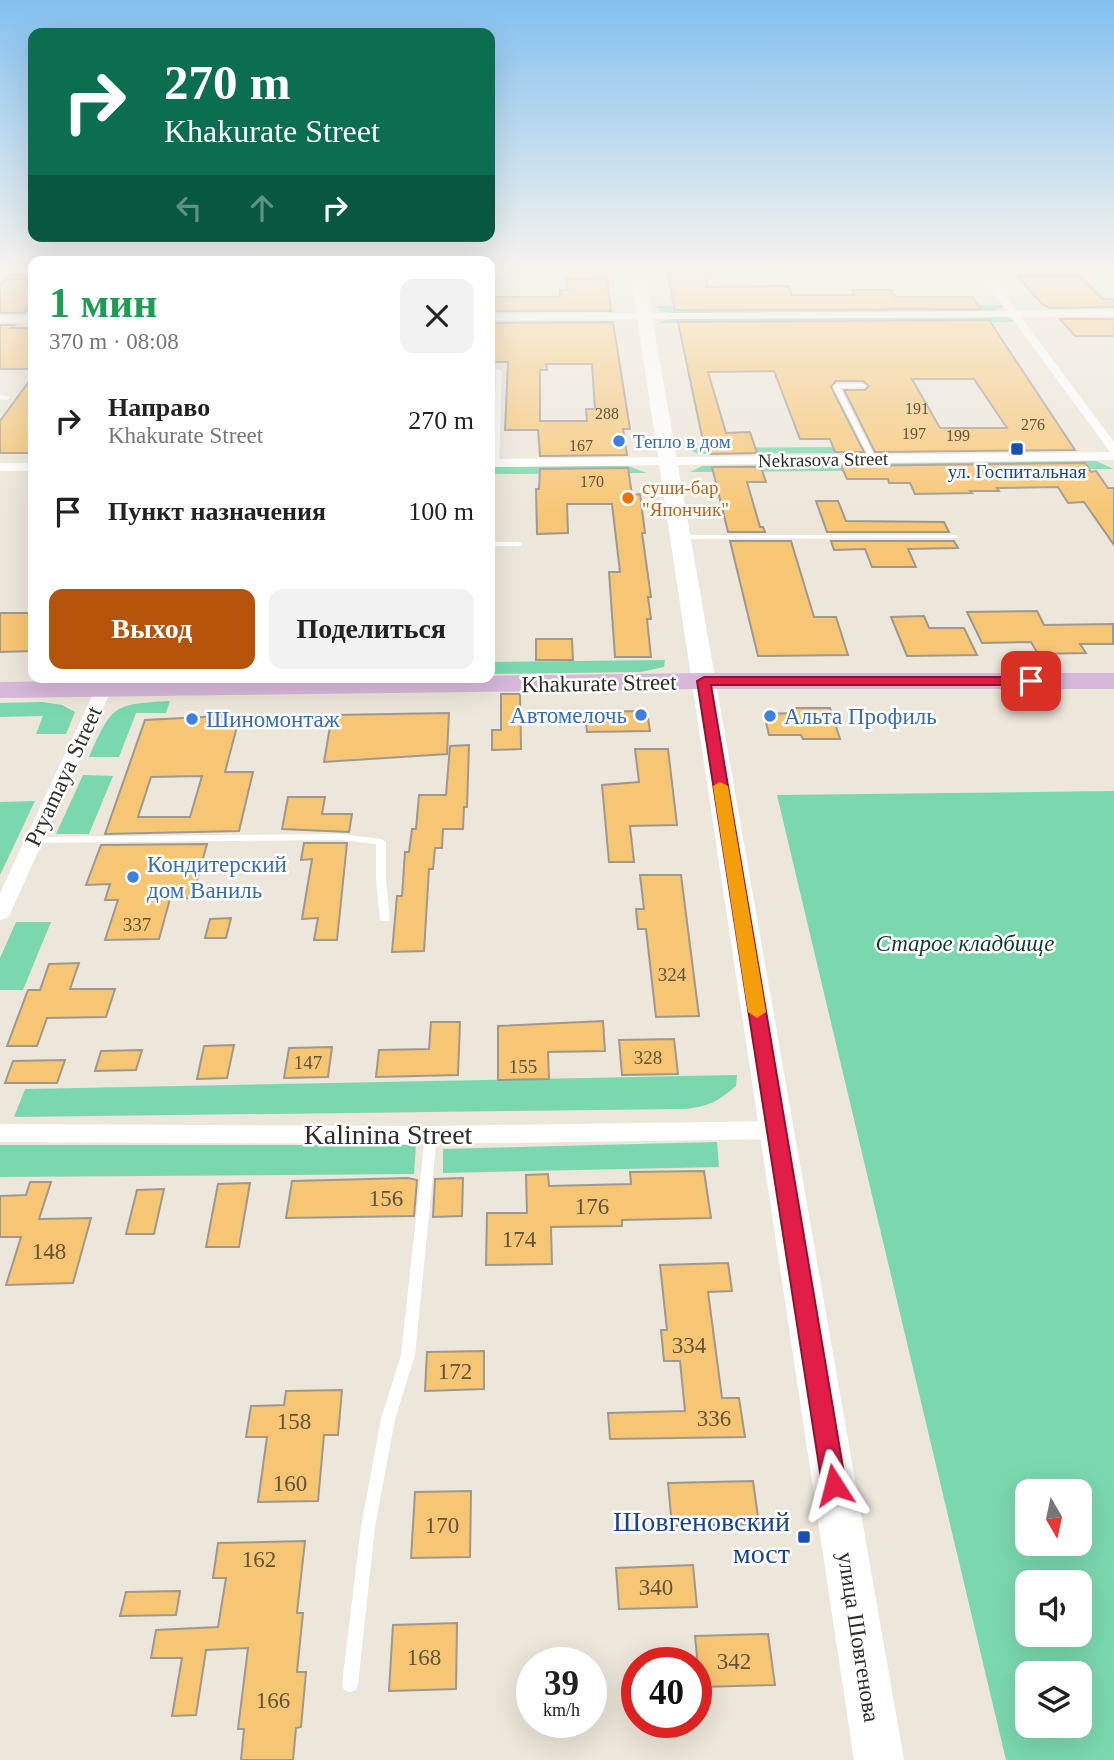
<!DOCTYPE html>
<html lang="ru">
<head>
<meta charset="utf-8">
<style>
	:root { --surface:#fff; --page:#f2f2f2; --text:#222; --muted:#767676; --accent:#b45309 }
	body { margin:0; font-family:Georgia,serif; background:var(--page); color:var(--text); height:100vh; display:flex; flex-direction:column; font-size:26px; white-space:nowrap }
	* { box-sizing:border-box; margin:0 }
	p { font-size:23px; color:var(--muted) }
	.icon { flex:none; width:38px; height:38px; fill:none; stroke:currentColor; stroke-width:2; stroke-linecap:round; stroke-linejoin:round }
	.map { position:relative; flex:1; overflow:hidden }
	.drawer { position:absolute; left:28px; top:256px; width:467px; height:427px; display:flex; flex-direction:column; background:var(--surface); border-radius:14px; box-shadow:0 7px 28px #0002 }
	.drawer>* { flex:none }
	.top-card { position:absolute; left:28px; top:28px; width:467px; height:214px; border-radius:14px; box-shadow:0 7px 28px #0002; background:#0b6e4f; color:#fff; overflow:hidden }
	.needle { width:46px; rotate:171deg }
	.controls { position:absolute; left:1015px; top:1479px; display:grid; gap:14px }
	.controls a { display:grid; place-items:center; width:77px; height:77px; border-radius:14px; background:var(--surface); box-shadow:0 7px 28px #0002; font-size:35px }
	.speed { position:absolute; left:516px; top:1647px; display:flex; gap:14px; font-size:35px; font-weight:700; text-align:center }
	.speed>* { display:grid; place-content:center; width:91px; height:91px; border-radius:50%; background:var(--surface); box-shadow:0 7px 28px #0002; line-height:1 }
	.speed small { font-size:18px; font-weight:400 }
	.speed .limit { border:10px solid #d22; background:#fff; color:#111 }
	.pin { position:absolute; display:grid; place-items:center; width:60px; height:60px; color:#fff; margin:-30px; border-radius:14px; box-shadow:0 4px 10px #0006 }
	.me { position:absolute; width:77px; margin:-38px; rotate:351deg; stroke-linejoin:round; filter:drop-shadow(0 0 5px #0008) }
	.turn { display:flex; align-items:center; gap:24px; height:147px; padding:0 21px; font-size:32px }
	.turn .icon { width:91px; height:91px; stroke-width:2.5 }
	.turn b { display:block; font-size:49px; line-height:60px }
	.lanes { display:flex; align-items:center; height:66px; padding:0 21px; background:#0003; justify-content:center; gap:35px; direction:ltr }
	.lanes .off { opacity:.35 }
	.round { display:grid; place-items:center; flex:none; width:74px; height:74px; border-radius:14px; background:var(--page) }
	.overview { display:flex; align-items:center; justify-content:space-between; height:119px; padding:0 21px }
	h1 { font-size:42px; font-weight:700; line-height:52px; color:#1e9e55 }
	.button { display:flex; gap:14px; margin-top:auto; padding:14px 21px }
	.button a { flex:1; height:80px; border-radius:14px; background:var(--accent); color:#fff; font-size:28px; font-weight:700; line-height:80px; text-align:center }
	.button a+a { background:var(--page); color:var(--text) }
	ul { padding:0; list-style:none }
	li { display:flex; align-items:center; gap:21px; height:91px; padding:0 21px }
	li div { flex:1 }
	li b { display:block; font-size:26px }
	li em { font-style:normal }
	.map>svg:first-child { display:block }
</style>
</head>
<body>
<div class="map">
<svg width="1114" height="1760" viewBox="0 0 1114 1760">
	<rect width="100%" height="100%" fill="#ede6da"/>
	<path fill="#7bd8ae" fill-rule="evenodd" d="M1002,305V308L991,311L671,313L660,311L654,306Z
		M1009,317L1016,322L659,323L669,319Z
		M863,447L866,453L699,454L685,448Z
		M1096,461L1114,469L690,472L702,466Z
		M628,466L647,473L490,474V467Z
		M665,660L664,667L641,672L490,674V662Z
		M170,701L166,713H136L119,757H89C112,705 113,704 170,701Z
		M42,702L62,705L75,712L66,734H36L43,716L0,717V703Z
		M83,775L113,776L89,834H56Z
		M1114,791V1760H1006L777,795ZM1027,1491H1080V1544H1027ZM1027,1582H1080V1634H1027ZM1027,1673H1080V1726H1027Z
		M35,801L0,875V802Z
		M16,922H51L23,990H0V958Z
		M737,1075L736,1086C717,1102 710,1106 685,1109L14,1117L25,1089Z
		M717,1142L719,1167L443,1173V1149Z
		M0,1145H416L414,1174L0,1177Z"/>
	<path fill="#f7c674" stroke="#9f988e" stroke-width="2" fill-rule="evenodd" d="M667,272H704L708,287L789,286L792,295H855L852,290H891L896,297H972L981,309L675,310Z
		M9,275H33V302L24,313H0V285Z
		M1017,276H1080L1103,299H1114V307L1050,308L1042,304Z
		M607,278L611,311H492L493,297H560V290H568L566,279Z
		M1060,319H1114V336H1075Z
		M989,320L1075,450L875,452L844,390H865L869,386L863,381H836L831,387L864,452H835L830,439H800L774,371L708,372L726,433L750,432L757,453L709,454L707,446H704L678,322ZM912,379H974L1007,428H940Z
		M613,322L630,429H623L627,455L540,456L538,430H505L508,362H490L491,323ZM546,364H592L595,409H586L587,421H540V370H547Z
		M0,325H15L11,328H33V369H0Z
		M33,376V453H0V421Z
		M1085,463L1091,472L1096,471L1108,488H1114V545L1084,502L1068,503L1058,487L997,488L999,491H970L972,493L915,494L910,483H889L888,479H847L841,466Z
		M712,467H761L766,482H747L760,527H763L765,532H728Z
		M628,468L632,495L640,494L645,533H642L651,597H648L651,619H647L651,657H615L609,572H620L612,504H567L568,533L537,534L536,489H539L540,469Z
		M816,501H838L846,521L944,522L949,532H827Z
		M730,541H791L814,617H836L848,655L758,656Z
		M831,541H954L958,548L908,549L916,567H872L865,549L834,550Z
		M1037,611L1044,625L1113,624V644H1080L1086,653L1038,654L1031,642L982,643L967,612Z
		M0,613H33V651L0,652Z
		M924,616L929,628H964L977,655L907,656L891,617Z
		M536,639H572L573,660H536Z
		M501,694H520L521,749L492,750V730H501Z
		M794,708H830L840,739H803L801,735H769L764,714L795,713Z
		M647,711L650,731L587,732L585,712Z
		M449,713L447,754L324,762L332,715Z
		M240,715L225,772H253L239,831L105,834L145,720ZM202,776L190,817H138L151,777Z
		M469,745L467,807H464L463,829H443L442,848H435L433,869H429L424,951L392,952L397,896H402L405,852H409L412,829H416L419,795H446L450,746Z
		M635,749H668L677,825L630,826L634,862H609L602,785L639,782Z
		M288,797H325L322,814H352L349,832L282,829Z
		M304,843H347L337,940H314L318,918L302,919L312,859L301,860Z
		M207,844L192,898L170,899L159,939L105,940L118,900H105L110,884L86,885L101,845Z
		M640,875H681L699,1016L656,1017L646,929H638L636,909H644Z
		M231,918L226,938H205L210,919Z
		M79,963L70,989H115L106,1017L47,1018L37,1046H7L28,990H40L49,964Z
		M603,1021L605,1051L548,1052L549,1079L498,1080V1026Z
		M431,1022H460L458,1075L376,1077L379,1050L429,1049Z
		M674,1039L678,1074L622,1075L619,1040Z
		M234,1045L227,1078L197,1079L204,1046Z
		M332,1047L328,1077L284,1078L289,1048Z
		M142,1050L136,1070L95,1071L101,1051Z
		M65,1060L57,1083H5L13,1061Z
		M704,1171L711,1218L622,1220V1226L551,1227L552,1264L486,1265L487,1213H527L526,1175L548,1174L549,1186L631,1184L630,1172Z
		M408,1178L417,1180L414,1216L286,1218L292,1181Z
		M463,1178L462,1216L433,1217L435,1179Z
		M30,1182H51L39,1219L91,1218L73,1283L6,1285L21,1237H0V1196L26,1195Z
		M250,1183L239,1247H206L218,1184Z
		M164,1189L154,1234H126L137,1190Z
		M728,1263L732,1291L708,1292L722,1398H739L745,1437L610,1439L608,1413L685,1411L680,1361H664L661,1330H667L660,1265Z
		M484,1351V1389L425,1391L427,1352Z
		M342,1390L338,1435H324L318,1501L258,1502L267,1437H246L251,1406L284,1405L286,1391Z
		M753,1481L759,1524L672,1526L668,1483Z
		M471,1491L470,1557L411,1558L415,1492Z
		M305,1541L297,1613H303L297,1672H306L301,1727L296,1728L293,1760H241L244,1729H238L248,1648L206,1650L196,1715L172,1716L182,1658H151L156,1630L218,1627L226,1578H213L218,1543Z
		M693,1565L697,1607L619,1609L616,1568Z
		M180,1591L176,1615L120,1616L126,1592Z
		M457,1623L456,1689L389,1691L393,1625Z
		M768,1634L775,1685L700,1687L695,1636Z"/>
	<g fill="none" stroke-linecap="round" stroke-linejoin="round">
		<path fill="#fff" fill-rule="evenodd" d="M887,271H1114V273H889Z
			M490,369H499L502,371L499,463L496,465L493,463L496,373H490Z
			M863,384L866,386L865,387L840,388L876,459L873,461L870,459L833,386L836,384Z
			M0,395L9,397L10,398L7,400L0,399Z
			M955,535L958,537L957,538L680,539L677,537L680,535Z
			M490,542H519L522,544L519,546H490Z
			M341,834L381,839L386,842V880L390,919L389,921H381L380,919L376,880V844L341,840L33,843L28,840L33,837Z
			M431,1131L435,1132L437,1135L415,1355L395,1419L375,1527L358,1684L356,1690L350,1692L344,1690L342,1684L361,1527L381,1419L401,1355L425,1135L427,1132Z"/>
		<path fill="#fff" fill-rule="evenodd" d="M978,271H988L1017,311L1114,310V316L1021,317L1114,442V460L490,467V459L1110,452L1011,317L490,320V314L1007,311Z
			M0,316H33V322H0Z
			M0,463H33V471H0Z
			M101,677H117L10,914L7,918L0,920V893Z
			M776,1121L784,1124L788,1130L784,1136L776,1139L431,1144L0,1142V1124L431,1126Z"/>
		<path fill="#fff" fill-rule="evenodd" d="M630,271H644L904,1760H854Z"/>
		<path fill="#d7b7da" fill-rule="evenodd" d="M704,673H1114V689H704L0,698V682Z"/>
	</g>
	<linearGradient id="sky" x2="0" y2="1"><stop stop-color="#83c0f0"/><stop offset="0.52" stop-color="#f7f4ee"/><stop offset="1" stop-color="#f7f4ee" stop-opacity="0"/></linearGradient>
	<rect width="1114" height="517" fill="url(#sky)"/>
	<path fill="#e11d48" stroke="#92132f" stroke-width="2" d="M704,677H1031L1037,681L1031,685H711L846,1485L842,1493L834,1496L825,1493L822,1485L697,681Z"/>
	<path fill="#f59e0b" d="M720,782L728,786L766,1012L757,1018L748,1012L713,786Z"/>
	<g fill="#3f7fe0" stroke="#fff" stroke-width="2.5">
		<circle cx="619" cy="441" r="7"/>
		<circle cx="641" cy="715" r="7"/>
		<circle cx="770" cy="716" r="7"/>
		<circle cx="192" cy="719" r="7"/>
		<circle cx="133" cy="877" r="7"/>
	</g>
	<g fill="#1a4fb4" stroke="#fff" stroke-width="2.5">
		<rect x="1010" y="442" width="14" height="14" rx="3.5"/>
		<rect x="797" y="1530" width="14" height="14" rx="3.5"/>
	</g>
	<circle fill="#e8710a" stroke="#fff" stroke-width="2.5" cx="628" cy="498" r="7"/>
	<g text-anchor="middle" stroke-width="5" stroke-linejoin="round" paint-order="stroke">
		<g font-size="16" fill="#62533c">
			<text x="917" y="414">191</text>
			<text x="607" y="419">288</text>
			<text x="1033" y="430">276</text>
			<text x="914" y="439">197</text>
			<text x="958" y="441">199</text>
			<text x="581" y="451">167</text>
			<text x="592" y="487">170</text>
		</g>
		<g font-size="19" fill="#366cbe" stroke="#fff" text-anchor="start">
			<text x="633" y="448">Тепло в дом</text>
		</g>
		<g font-size="19" fill="#302d29" stroke="#fff">
			<text transform="translate(823 459) rotate(-1)" y="7">Nekrasova Street</text>
		</g>
		<g font-size="19" fill="#164399" stroke="#fff">
			<text x="1017" y="478">ул. Госпитальная</text>
		</g>
		<g font-size="19" fill="#c56008" stroke="#fff" text-anchor="start">
			<text x="642" y="494">суши-бар<tspan x="642" dy="22">"Япончик"</tspan></text>
		</g>
		<g font-size="19" fill="#62533c">
			<text x="137" y="931">337</text>
			<text x="672" y="981">324</text>
			<text x="648" y="1064">328</text>
			<text x="308" y="1069">147</text>
			<text x="523" y="1073">155</text>
		</g>
		<g font-size="23" fill="#302d29" stroke="#fff">
			<text transform="translate(599 683) rotate(-1)" y="8">Khakurate Street</text>
			<text transform="translate(63 776) rotate(-65)" y="8">Pryamaya Street</text>
			<text transform="translate(859 1637) rotate(81)" y="8">улица Шовгенова</text>
		</g>
		<g font-size="23" fill="#366cbe" stroke="#fff" text-anchor="start">
			<text x="627" y="723" text-anchor="end">Автомелочь</text>
			<text x="784" y="724">Альта Профиль</text>
			<text x="206" y="727">Шиномонтаж</text>
			<text x="147" y="872">Кондитерский<tspan x="147" dy="26">дом Ваниль</tspan></text>
		</g>
		<g font-size="23" font-style="italic" fill="#0e3b29" stroke="#fff">
			<text x="965" y="951">Старое кладбище</text>
		</g>
		<g font-size="23" fill="#62533c">
			<text x="386" y="1206">156</text>
			<text x="592" y="1214">176</text>
			<text x="519" y="1247">174</text>
			<text x="49" y="1259">148</text>
			<text x="689" y="1353">334</text>
			<text x="455" y="1379">172</text>
			<text x="714" y="1426">336</text>
			<text x="294" y="1429">158</text>
			<text x="290" y="1491">160</text>
			<text x="442" y="1533">170</text>
			<text x="259" y="1567">162</text>
			<text x="656" y="1595">340</text>
			<text x="424" y="1665">168</text>
			<text x="734" y="1669">342</text>
			<text x="273" y="1708">166</text>
		</g>
		<g font-size="28" fill="#302d29" stroke="#fff">
			<text x="388" y="1144">Kalinina Street</text>
		</g>
		<g font-size="28" fill="#164399" stroke="#fff" text-anchor="end">
			<text x="790" y="1531">Шовгеновский<tspan x="790" dy="32">мост</tspan></text>
		</g>
	</g>
</svg>
<div class="controls">
<a><svg class="needle" viewBox="-14 -14 28 28"><path d="M0-13l5 13h-10z" fill="#e53935"/><path d="M0 13l5-13h-10z" fill="#767676"/></svg></a>
<a><svg class="icon" aria-label="sound" viewBox="0 0 24 24"><path d="M4 9h4l5-4v14l-5-4H4zM17 9q2 3 0 6"/></svg></a>
<a><svg class="icon" aria-label="layers" viewBox="0 0 24 24"><path d="M12 4l9 5-9 5-9-5zM3 14l9 5 9-5"/></svg></a>
</div>
<div class="speed"><div>39<small>km/h</small></div><div class="limit">40</div></div>
<div class="pin" style="left:1031px;top:681px;background:#d93025"><svg class="icon" aria-label="arrive" viewBox="0 0 24 24"><path d="M6 21V4h12l-3 4 3 4H6"/></svg></div>
<svg class="me" style="left:834px;top:1485px" viewBox="-20 -20 40 40"><path d="M0-17L14 15 0 8-14 15z" fill="#e11d48" stroke="#fff" stroke-width="4"/></svg>
<div class="top-card">
<div class="turn"><svg class="icon" aria-label="right" viewBox="0 0 24 24"><path d="M7 20v-9h11M14 6l5 5-5 5"/></svg><div><b>270 m</b>Khakurate Street</div></div>
<div class="lanes"><svg class="icon off" aria-label="left" viewBox="0 0 24 24"><path d="M17 20v-9H6M10 6l-5 5 5 5"/></svg><svg class="icon off" aria-label="ahead" viewBox="0 0 24 24"><path d="M12 20V5M6 11l6-6 6 6"/></svg><svg class="icon" aria-label="right" viewBox="0 0 24 24"><path d="M7 20v-9h11M14 6l5 5-5 5"/></svg></div>
</div>
<section class="drawer">
<div class="overview"><div><h1>1 мин</h1><p>370 m · 08:08</p></div><a class="round"><svg class="icon" aria-label="close" viewBox="0 0 24 24"><path d="M6 6l12 12M18 6L6 18"/></svg></a></div>
<ul>
<li><svg class="icon" aria-label="right" viewBox="0 0 24 24"><path d="M7 20v-9h11M14 6l5 5-5 5"/></svg><div><b>Направо</b><p>Khakurate Street</p></div><em>270 m</em></li>
<li><svg class="icon" aria-label="arrive" viewBox="0 0 24 24"><path d="M6 21V4h12l-3 4 3 4H6"/></svg><div><b>Пункт назначения</b></div><em>100 m</em></li>
</ul>
<div class="button"><a>Выход</a><a>Поделиться</a></div>
</section>
</div>
</body>
</html>
